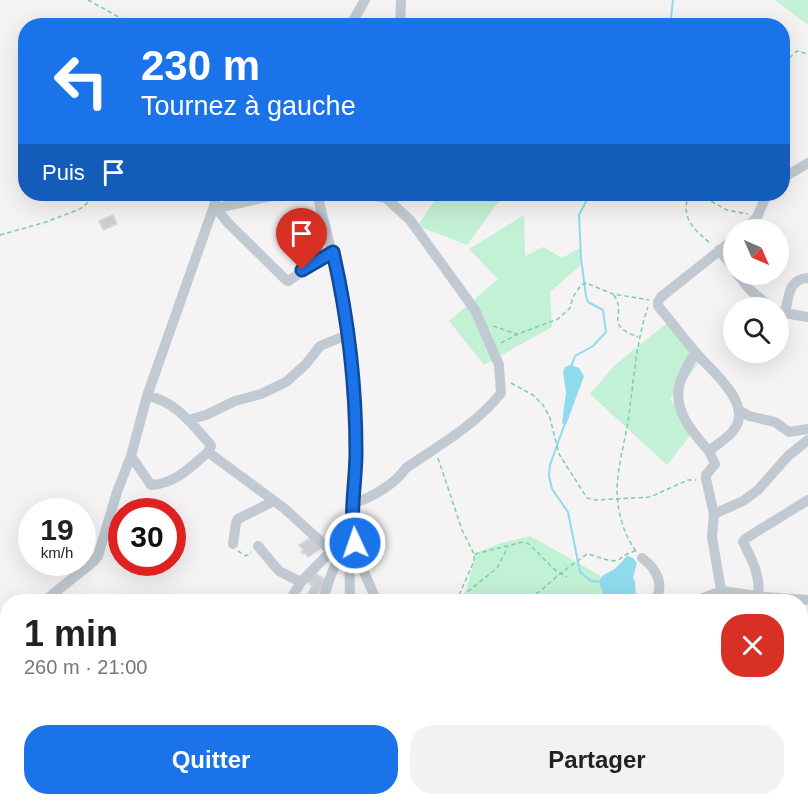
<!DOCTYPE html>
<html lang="fr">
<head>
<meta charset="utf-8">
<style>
	:root { --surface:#fff; --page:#f2f2f2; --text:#222; --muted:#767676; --accent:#1a73e8 }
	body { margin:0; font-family:Helvetica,sans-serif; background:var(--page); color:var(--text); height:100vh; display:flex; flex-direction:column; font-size:22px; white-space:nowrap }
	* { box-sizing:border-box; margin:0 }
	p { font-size:20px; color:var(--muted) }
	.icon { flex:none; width:33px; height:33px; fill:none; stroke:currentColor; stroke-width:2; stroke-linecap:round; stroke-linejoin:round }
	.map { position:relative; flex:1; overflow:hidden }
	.details { position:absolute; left:0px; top:594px; width:808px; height:212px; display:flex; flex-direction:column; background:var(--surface); border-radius:24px 24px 0 0; box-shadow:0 6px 24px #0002 }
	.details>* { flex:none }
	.banner { position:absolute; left:18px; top:18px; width:772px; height:183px; border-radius:24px; box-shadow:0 6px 24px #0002; background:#1a73e8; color:#fff; overflow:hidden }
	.needle { width:39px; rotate:135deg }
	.controls { position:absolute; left:723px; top:219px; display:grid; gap:12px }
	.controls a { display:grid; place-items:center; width:66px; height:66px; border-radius:50%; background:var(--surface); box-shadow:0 6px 24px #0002; font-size:30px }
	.speed { position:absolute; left:18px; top:498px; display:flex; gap:12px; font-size:30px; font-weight:700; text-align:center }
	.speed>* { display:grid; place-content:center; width:78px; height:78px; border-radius:50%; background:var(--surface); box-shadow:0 6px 24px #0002; line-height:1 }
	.speed small { font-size:15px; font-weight:400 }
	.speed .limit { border:9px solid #d22; background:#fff; color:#111 }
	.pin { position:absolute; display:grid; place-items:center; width:51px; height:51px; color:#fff; margin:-62px -26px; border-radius:50% 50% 50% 0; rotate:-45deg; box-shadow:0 0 6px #0007 }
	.pin .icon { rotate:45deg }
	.me { position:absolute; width:66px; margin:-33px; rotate:357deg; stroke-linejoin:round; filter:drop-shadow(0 0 4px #0008) }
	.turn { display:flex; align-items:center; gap:21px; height:126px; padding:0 24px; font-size:27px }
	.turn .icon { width:78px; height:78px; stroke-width:2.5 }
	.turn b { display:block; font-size:42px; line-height:51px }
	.then { display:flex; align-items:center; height:57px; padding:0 24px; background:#0003; gap:12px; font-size:22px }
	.round { display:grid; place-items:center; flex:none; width:63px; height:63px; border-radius:24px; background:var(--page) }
	.head { display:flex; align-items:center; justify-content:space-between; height:102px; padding:0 24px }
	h1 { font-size:36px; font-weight:600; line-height:45px }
	.button { display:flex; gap:12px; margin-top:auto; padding:12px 24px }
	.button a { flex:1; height:69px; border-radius:24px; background:var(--accent); color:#fff; font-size:24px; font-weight:600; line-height:69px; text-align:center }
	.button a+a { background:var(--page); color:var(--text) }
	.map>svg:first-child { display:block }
</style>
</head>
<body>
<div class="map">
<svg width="808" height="805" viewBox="0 0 808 805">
	<rect width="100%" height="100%" fill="#f5f3f3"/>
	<path fill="#c3f1d5" d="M775,0H808V25Z
		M439,194H500V200L467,245L418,226Z
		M524,215L525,256L543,247L562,258L580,248L582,264L550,292L552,327L484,365L449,321L498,279L469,249Z
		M673,318L705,355L670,399L693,432L667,465L590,394L614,366Z
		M530,536L601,576L599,584L604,596L598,602H463L474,561V554L498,544Z
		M474,798H564L563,805H475Z"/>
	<path fill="#90daee" d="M571,365L579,368L584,376L566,425L562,423L566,392L563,372L565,367Z
		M627,556L633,558L637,563L633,578L635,581L636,601H598L604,596C597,579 597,578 613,570C618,567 623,560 627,556Z"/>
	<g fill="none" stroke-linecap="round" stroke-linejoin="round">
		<path stroke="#90daee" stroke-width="2" d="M670,26L673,0
			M571,367L575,356L593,346L606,332L603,310L588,302L586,296L581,258L579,215L590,194
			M565,423L550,465L549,476L552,489L568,512L580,572L591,581L602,582
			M524,805L527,798"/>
	</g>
	<path fill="#cdcfd5" stroke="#d7d9de" stroke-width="1.5" d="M113,215L117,224L103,230L99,221Z
		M312,537L320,549L308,557L305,553L303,554L301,552L303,550L299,545Z
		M313,572L326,580L315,599L308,593L312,586L306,580Z"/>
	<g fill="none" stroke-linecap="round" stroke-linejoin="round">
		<path stroke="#7ad0a6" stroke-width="1.5" stroke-dasharray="4.5 3" stroke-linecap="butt" d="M88,0L135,26
			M783,61H786L797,51L808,54
			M689,194C680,219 694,229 711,244
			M698,194L727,210L748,214
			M0,235L46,222L80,209L99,194
			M614,295C628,317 602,323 638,337
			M493,326L517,334
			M501,343L518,334L558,319L570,308L573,297L581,285L586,283L613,294L649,300
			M511,383L533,395L543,405L550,418L559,454L587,498L596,500L650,497L688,480H696
			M438,458L462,530L474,554V561L460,593L455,602
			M238,551L246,556L251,552
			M636,551C626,538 620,520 618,504C614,477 624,447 628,421C634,383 635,345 648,307
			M475,554L523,542L529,544L554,569L567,577
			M456,601L497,568L508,547
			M464,602H502
			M515,602L539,592L561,573L587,554C596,555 609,563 618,560C625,556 624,554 636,551"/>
		<path stroke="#c1cad2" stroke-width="10" d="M350,26L365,0
			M400,26L401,0
			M783,178L808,163
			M317,194L342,293L350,341L356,452L352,528L331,575L322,602
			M216,208L228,223L286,280L288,281L332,252
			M213,209L217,194
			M745,230L757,217L767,194
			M719,250L734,269
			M737,274L749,289L771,308
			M779,312L808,317
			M785,313C789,297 788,279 808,278
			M695,352C690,362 683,373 680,383C672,410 693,433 709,451
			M147,396C174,400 192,424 210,444L211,446L208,452L285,509L331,551
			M739,410L749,416L775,422L789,432L808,429
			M188,420L206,415L235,401L261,394L286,382L306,364L320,346L349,334
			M208,452C191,467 175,484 151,485L131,456L147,396L213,209L280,194
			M354,503C373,497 395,484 406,468C438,446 477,424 501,393L499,365L475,310L410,220L386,198L364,194
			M714,514L743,501L758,490L788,456L808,440
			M352,528L358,558L377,602
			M349,539L350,602
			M233,544L236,523L238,519L274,501
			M258,546L279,571L301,582
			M642,558C656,568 666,585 654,602
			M758,596C761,576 752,560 743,542L745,539L808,500
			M43,602L93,562L98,556L117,492L131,456
			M289,602L301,582L336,546
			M692,602L722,591L766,597L808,600
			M723,602L712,537L714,514L706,479V475L715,464L709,451C718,443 734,435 738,422C746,398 710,369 696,353C683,338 671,321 658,306V302L661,297L734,239
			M0,636L8,630
			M801,729L808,720
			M0,740L8,738
			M801,796L808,795
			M303,798L304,805
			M470,798L471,805
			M640,798L644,805
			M718,798V805
			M780,798L784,805
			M28,805L38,798
			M52,805L55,798
			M259,805L269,798
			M314,805L316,798
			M621,805L622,798"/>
	</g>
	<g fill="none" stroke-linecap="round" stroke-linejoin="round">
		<g stroke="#114b97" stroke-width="15">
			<path id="route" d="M302,270L333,252C348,318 356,384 356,452C356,482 349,514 355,543"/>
		</g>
		<use href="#route" stroke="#1a73e8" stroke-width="10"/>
	</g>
</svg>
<div class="controls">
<a><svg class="needle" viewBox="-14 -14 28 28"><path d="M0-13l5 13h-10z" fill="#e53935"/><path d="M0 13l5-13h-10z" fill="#767676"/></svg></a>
<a><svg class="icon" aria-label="search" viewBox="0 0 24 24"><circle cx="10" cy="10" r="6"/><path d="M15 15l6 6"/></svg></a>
</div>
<div class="speed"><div>19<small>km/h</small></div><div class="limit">30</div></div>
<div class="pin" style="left:302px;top:270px;background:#d93025"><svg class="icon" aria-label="arrive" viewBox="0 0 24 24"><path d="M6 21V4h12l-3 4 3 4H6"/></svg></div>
<svg class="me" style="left:355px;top:543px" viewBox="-20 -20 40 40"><circle r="17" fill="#1a73e8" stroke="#fff" stroke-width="3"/><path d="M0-11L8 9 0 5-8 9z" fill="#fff"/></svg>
<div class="banner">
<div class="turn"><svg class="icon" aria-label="left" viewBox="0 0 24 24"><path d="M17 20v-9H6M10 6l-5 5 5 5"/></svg><div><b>230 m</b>Tournez à gauche</div></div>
<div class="then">Puis<svg class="icon" aria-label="arrive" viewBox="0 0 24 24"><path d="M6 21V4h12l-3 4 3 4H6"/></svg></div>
</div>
<section class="details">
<div class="head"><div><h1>1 min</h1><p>260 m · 21:00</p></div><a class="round" style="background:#d93025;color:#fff"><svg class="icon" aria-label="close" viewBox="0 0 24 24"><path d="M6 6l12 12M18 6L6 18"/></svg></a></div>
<div class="button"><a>Quitter</a><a>Partager</a></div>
</section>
</div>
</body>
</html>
